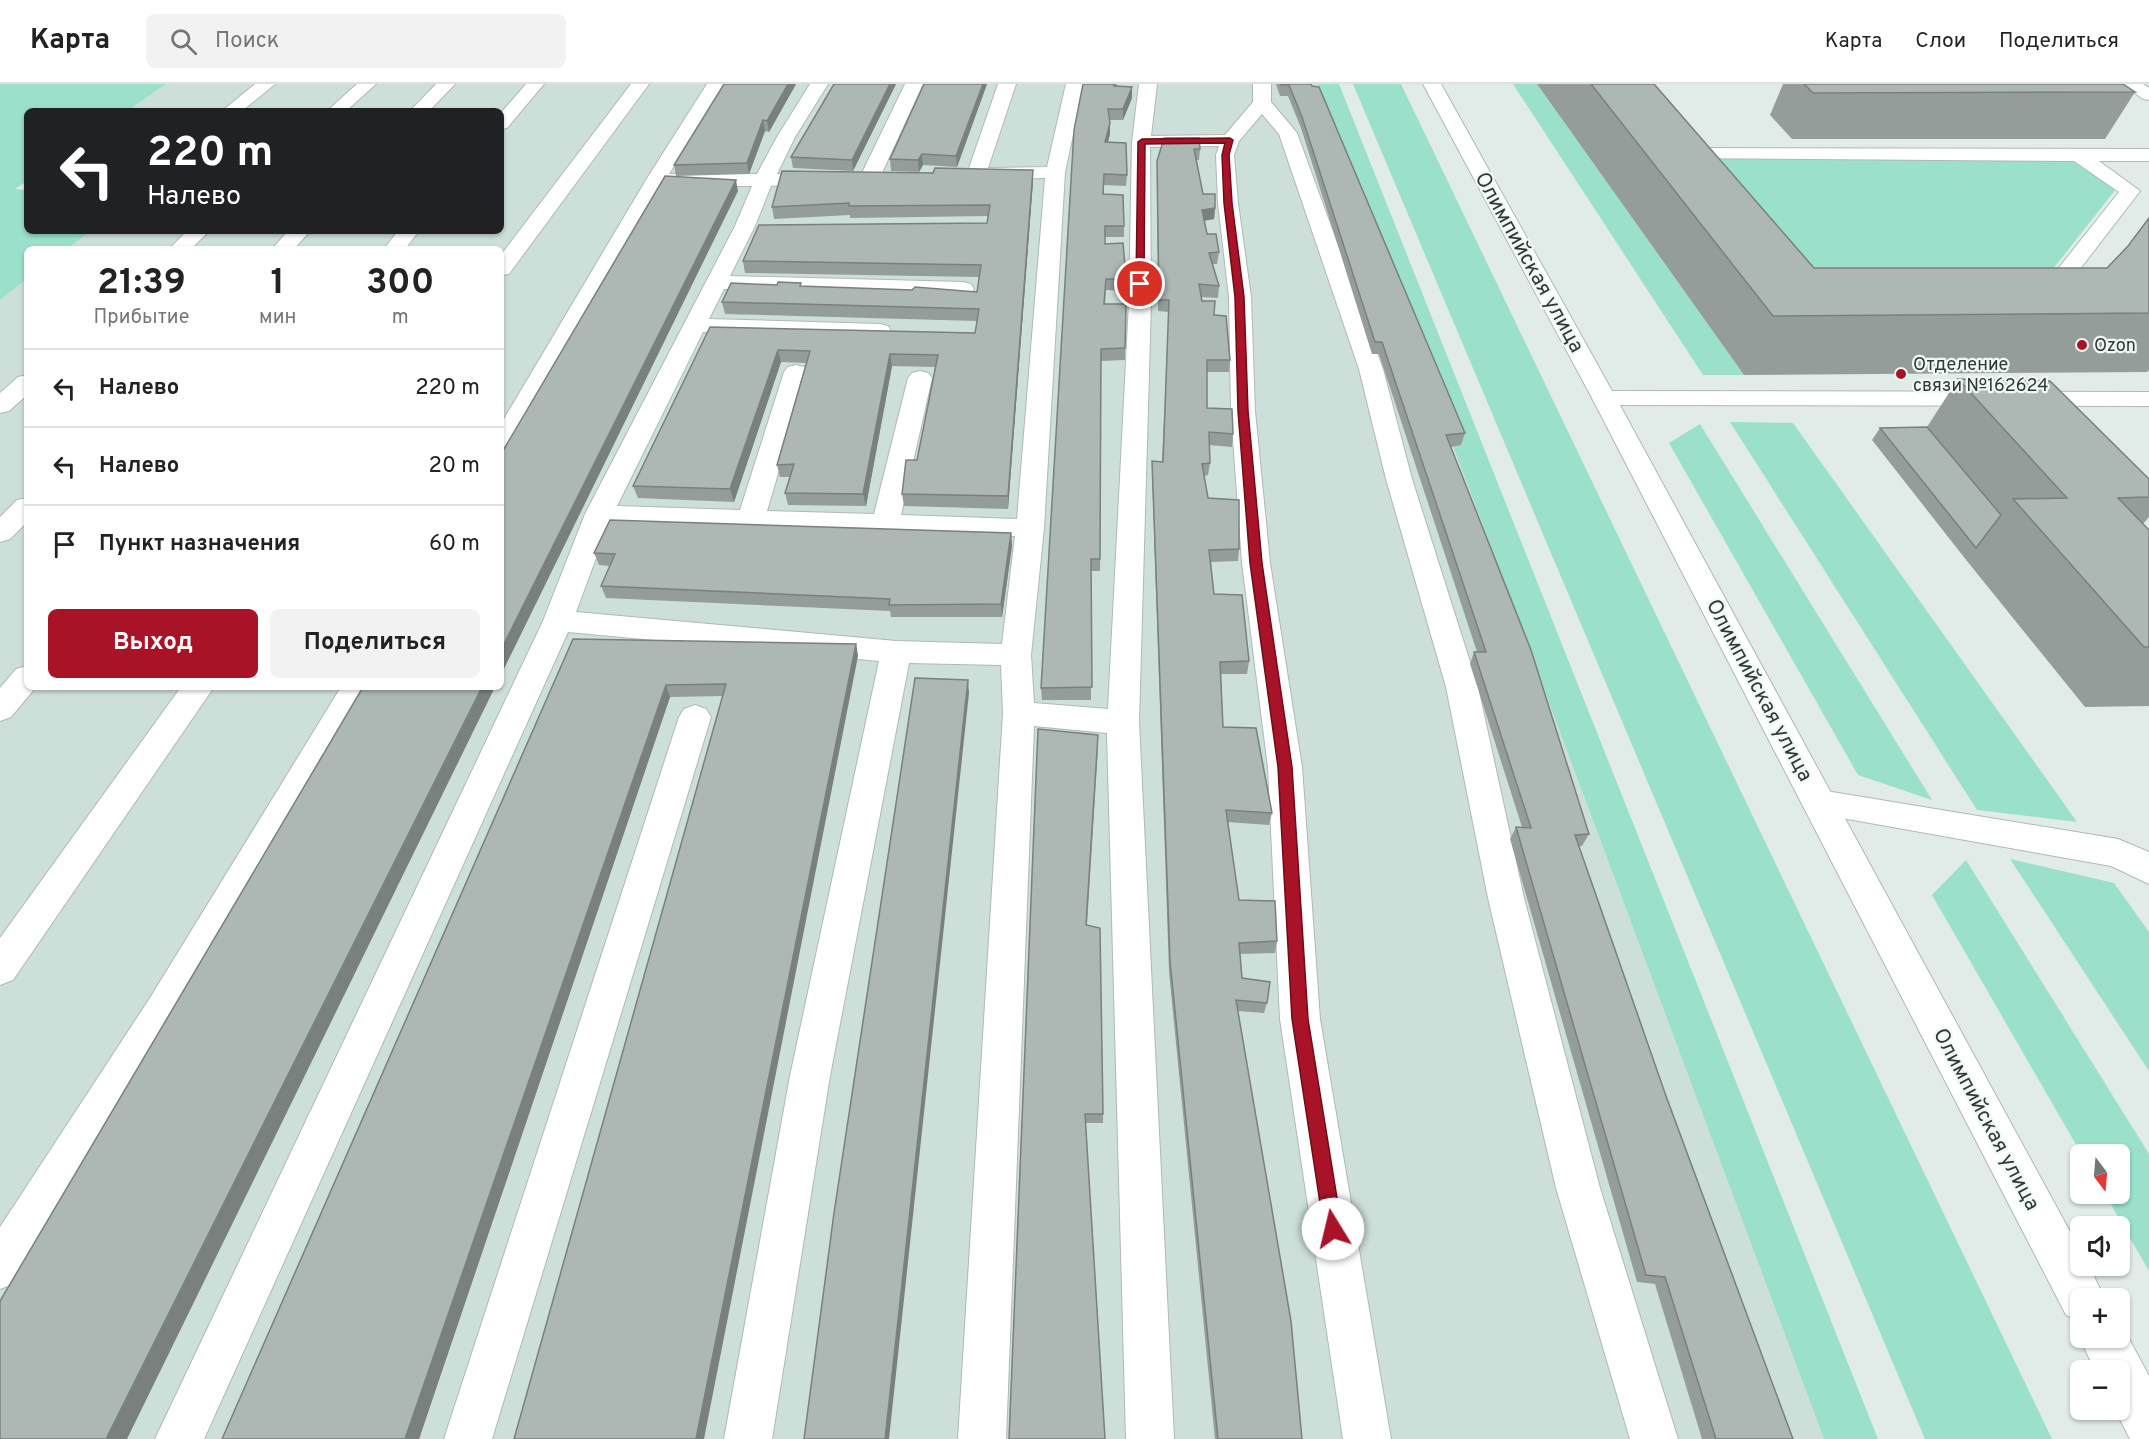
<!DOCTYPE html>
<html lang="ru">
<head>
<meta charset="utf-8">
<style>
	:root { --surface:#fff; --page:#f2f2f2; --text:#222; --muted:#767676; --line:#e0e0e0; --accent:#a91327 }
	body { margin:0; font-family:Overpass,sans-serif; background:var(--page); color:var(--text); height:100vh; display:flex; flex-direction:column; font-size:22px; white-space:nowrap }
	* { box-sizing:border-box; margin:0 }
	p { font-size:20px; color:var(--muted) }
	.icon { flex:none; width:33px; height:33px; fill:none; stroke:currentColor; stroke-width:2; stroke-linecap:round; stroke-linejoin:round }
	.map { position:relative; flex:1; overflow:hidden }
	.drawer { position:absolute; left:24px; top:162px; width:480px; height:444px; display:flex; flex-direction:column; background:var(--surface); border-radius:9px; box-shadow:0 2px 4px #0004 }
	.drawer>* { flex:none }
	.top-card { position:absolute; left:24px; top:24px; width:480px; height:126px; border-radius:9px; box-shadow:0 2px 4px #0004; background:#202124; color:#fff; overflow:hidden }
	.needle { width:39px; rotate:164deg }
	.fabs { position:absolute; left:2070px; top:1060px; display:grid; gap:12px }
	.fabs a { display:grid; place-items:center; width:60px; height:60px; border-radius:9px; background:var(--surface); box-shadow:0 2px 4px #0004; font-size:30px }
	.pin { position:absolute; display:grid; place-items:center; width:51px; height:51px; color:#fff; margin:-26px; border:3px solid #fff; border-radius:50%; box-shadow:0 2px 6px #0007 }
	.me { position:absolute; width:66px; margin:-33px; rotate:351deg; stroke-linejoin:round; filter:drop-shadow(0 0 4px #0008) }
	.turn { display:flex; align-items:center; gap:21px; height:126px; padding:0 24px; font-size:27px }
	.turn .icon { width:78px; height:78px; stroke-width:2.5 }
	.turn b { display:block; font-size:42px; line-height:51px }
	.eta { display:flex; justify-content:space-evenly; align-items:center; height:102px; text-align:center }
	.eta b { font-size:36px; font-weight:700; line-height:42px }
	.action { display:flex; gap:12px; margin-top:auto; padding:12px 24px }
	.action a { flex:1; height:69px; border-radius:9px; background:var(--accent); color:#fff; font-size:24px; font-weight:700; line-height:69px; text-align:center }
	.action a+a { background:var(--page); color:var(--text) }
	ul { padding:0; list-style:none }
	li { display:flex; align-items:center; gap:18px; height:78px; padding:0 24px; border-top:2px solid var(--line) }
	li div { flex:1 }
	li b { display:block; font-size:22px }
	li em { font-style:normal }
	header { display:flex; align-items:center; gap:36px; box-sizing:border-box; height:84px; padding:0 30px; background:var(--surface); border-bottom:2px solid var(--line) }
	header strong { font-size:28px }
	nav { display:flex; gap:33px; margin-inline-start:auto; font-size:21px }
	.search { width:420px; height:54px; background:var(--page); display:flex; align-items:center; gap:15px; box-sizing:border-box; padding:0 21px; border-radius:9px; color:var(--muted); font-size:22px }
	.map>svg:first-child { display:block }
</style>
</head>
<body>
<header>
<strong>Карта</strong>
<div class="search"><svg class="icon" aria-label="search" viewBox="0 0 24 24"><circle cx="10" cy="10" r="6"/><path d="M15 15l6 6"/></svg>Поиск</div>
<nav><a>Карта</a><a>Слои</a><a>Поделиться</a></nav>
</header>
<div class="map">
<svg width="2149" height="1355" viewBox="0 0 2149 1355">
	<rect width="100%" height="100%" fill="#e1ebe8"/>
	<path fill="#cddfd9" d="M166,0H1318L1824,1355H0V216L27,195V603H501V165H67L90,147H501V27H127Z"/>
	<path fill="#9ae0ca" d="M0,0H166L127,27H27V97L15,105L27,106V147H90L67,165H27V195L0,216Z
		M1318,0H1339L1878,1355H1824Z
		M1353,0H1401L2052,1355H1925Z
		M1513,0H1537L1744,291H1703Z
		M1708,75L2074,76L2116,105L2038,204H1820Z
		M1730,338L1793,339L2077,738L1977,726Z
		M1700,340L1932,716L1858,691L1669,359Z
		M2010,775L2114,799L2149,848V987Z
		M1966,776L2149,1070V1187L2105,1110H2120V1071H2082L1932,811Z"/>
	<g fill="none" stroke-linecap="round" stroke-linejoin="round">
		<g stroke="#afb9b5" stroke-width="2">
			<path id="minor" d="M255,0H275L242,27H222Z
				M357,0H376L346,27H327Z
				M436,0H455L429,27H410Z
				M526,0H544L507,44L501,45V29Z
				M631,0H649L509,190L501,191V171Z
				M707,0H725L669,90H757L777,53L810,0H828L795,53L777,90L793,92L796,96L793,100L771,102L755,142L730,192L963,198L971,200L974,205L971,210L963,212L724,205L709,235L880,240L888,242L891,247L888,252L880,254L703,248L617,422L740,426L784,288L788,283L796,281L804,283L808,288L767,427L874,430L908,294L912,289L920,287L928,289L932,294L901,431L1017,435L1045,94L977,96L970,94L967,90L998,0H1016L988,84L1047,83L1066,0H1084L1065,88L1044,444L1031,571L1034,619L1108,625L1129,219L1132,58L1139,0H1157L1151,52L1225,51L1253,18V0H1271V18L1297,49L1383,285L1412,395L1478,603L1524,814L1600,1104L1678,1355H1630L1556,1104L1488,814L1446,603L1386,395L1359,285L1279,50L1262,30L1239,57L1234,71L1238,119L1251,213L1255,327L1270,479L1302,683L1320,935L1391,1355H1343L1280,935L1268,683L1242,479L1231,327L1229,213L1218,119L1216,71L1219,62L1150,63L1151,219L1139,638L1174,1355H1126L1107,649L1034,642L1006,1355H958L1003,629L1001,581L909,579L830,992L772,1355H724L790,992L879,577L568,548L204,1355H155L543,537L585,430L735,142L752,102H662L514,361L510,366L501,369V340L646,96ZM609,439L1015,452L1002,560L896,557L576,528Z
				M905,0H923L880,93L877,97H863L860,93Z
				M2122,0H2143L2149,4V16L2143,15Z
				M1693,64L2149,65V77H2099L2140,107L2057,215L2049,217L2041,215L2038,210L2119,108L2074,77L1686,74L1684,70L1686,66Z
				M187,147H209L191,165H169Z
				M288,147H310L294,165H272Z
				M398,147H419L405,165H384Z
				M27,291V311L9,327L0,329V309L18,293Z
				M1604,307L2149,308V322L1604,321L1595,319L1592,314L1595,309Z
				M27,414V438L10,455L0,458V433L17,416Z
				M27,582V603H36L11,633L0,637V604L16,585Z
				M181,603H214L13,896L0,901V854Z
				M341,603H373L178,938L16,1199L0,1205V1143L150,914Z
				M695,621L706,625L711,633L492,1355H444L679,633L684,625Z
				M1820,706L2118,755L2149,768V800L2111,782L1808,728L1803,719L1808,710Z"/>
		</g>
		<g stroke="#afb9b5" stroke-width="2">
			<path id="major" d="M1423,0H1441L1616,314L2080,1166V1182H2089L2105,1215H2080V1237L2066,1231L1592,314Z
				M2120,1238L2149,1292V1355H2130L2115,1326H2120V1287H2095L2080,1254V1252V1254H2120Z"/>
		</g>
		<use href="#minor" fill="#fff" fill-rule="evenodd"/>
		<use href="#major" fill="#fff" fill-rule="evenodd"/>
	</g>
	<path fill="#959d9a" d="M796,0L769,48L765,47L749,90L676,92L674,81Z
		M834,0H896L853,87L793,84L791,73Z
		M987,0L957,83L923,81L919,88L891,87L890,75Z
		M1083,0H1117V2L1132,14L1123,36H1110V50L1108,58L1127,91L1126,102L1104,101V110L1124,142V153H1105V160L1126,195L1125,207L1106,206L1105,220L1125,264V276L1101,277L1100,487H1091V616H1042L1041,604Z
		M1276,0H1311L1465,349L1461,361L1451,363L1589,750L1582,762H1578L1666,1012L1793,1355H1702L1655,1200L1637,1198L1510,755L1516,743H1522L1470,580L1474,568H1477L1379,270H1372L1301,44L1288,12H1280Z
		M1537,0H1654L1814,184H2107L2128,162L2149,134V286L2147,288L1744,291Z
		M1783,0H2123L2135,8L2105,55H1792L1770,31Z
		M1164,54L1200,65L1199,76H1196L1203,110L1215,124L1214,135L1204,137L1207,150L1219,168L1217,180H1213L1219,202L1218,214L1201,213L1202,217L1214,231L1230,276L1229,288H1207V324L1233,350L1232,363L1209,361L1210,379L1208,391L1204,392L1208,414L1239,465L1238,477L1211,478L1214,510L1249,577L1247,590H1221L1223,643L1272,729L1269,741L1227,738L1239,816L1277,857L1275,869L1240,870L1242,894L1267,919L1264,929L1238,927L1302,1355H1215L1169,888L1152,390V377L1162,378L1169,228L1158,227L1157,88V77Z
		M1033,97L1008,425L904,422L902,410L917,376L935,283L892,282L866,422L788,421L785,409L790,393H780L777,381L806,279L781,278L734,418L638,414L633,402L710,243L975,249L977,237L725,230L722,218L777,201L801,199V202L912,206L977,208L979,193L745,189L743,177L987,139L988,132L850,134V131L774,135L772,123Z
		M1958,295L2149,395V433L2143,440L2149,446V622L2085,623L1967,477L1872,356L1880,344L1927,343Z
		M1011,449L1012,462L1002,533H891L890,527L606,514L601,502L610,482L599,481L594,469Z
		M573,555L856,560L858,572L723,612L670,613L419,1355H222Z
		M1098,663L1087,841L1103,1030V1039H1085L1009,1355Z"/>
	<path fill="#79807d" d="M788,0H796L769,48L767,37Z
		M890,0H896L853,87L852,76Z
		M983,0H987L957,83L956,72Z
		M1132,3V14L1123,36V25Z
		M763,36L765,47L749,90L747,79Z
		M1110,39V50L1105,69V58Z
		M922,70L923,81L919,88L918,76Z
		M1033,86V97L1008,425V412Z
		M736,96L738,107L501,591V566Z
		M1215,124L1214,135L1201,137L1202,126Z
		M778,266L781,278L734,418L730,405Z
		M890,270L892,282L866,422L863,410Z
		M1011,449L1012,462L1002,533L1001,520Z
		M856,560L858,572L704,1355H696Z
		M968,596L969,609L889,1355H885Z
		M666,601L670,613L419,1355H405Z
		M482,603H495L127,1355H106Z"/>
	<path fill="#adb7b3" stroke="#79807d" stroke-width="1.5" d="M724,0H788L767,37L763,36L747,79L674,81Z
		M834,0H890L852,76L791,73Z
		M924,0H983L956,72L922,70L918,76L890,75Z
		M1083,0H1114V2L1132,3L1123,25H1108L1110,39L1105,58L1126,59L1127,91L1104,90L1103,110L1123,111L1124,142H1105V160L1123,159L1126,195H1106L1104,220H1126L1125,264L1101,265L1100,475H1091L1092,603L1041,604L1074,46Z
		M1281,0H1311L1312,2L1319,3L1465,349L1446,351L1531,566L1589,750L1575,751L1666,1012L1793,1355H1716L1665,1193L1646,1191L1516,743L1531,744L1474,568H1486L1382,258H1375L1302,33L1289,1H1281Z
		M1591,0H1654L1814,184H2107L2128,162L2149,134V229L1773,232Z
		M1804,0H2123L2135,8L1813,9Z
		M1164,54H1199L1200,65H1194L1203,110H1215V124L1202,126L1207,150H1216L1219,168L1209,169L1219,202L1199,200L1202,217H1215L1214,231L1226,232L1230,276H1207V324L1232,325L1233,350L1209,348L1210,379L1202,380L1208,414L1239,416V465L1209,466L1214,510L1242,511L1249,577L1220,578L1223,643L1256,644L1272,729L1226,726L1239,816L1275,817L1277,857L1239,859L1242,894L1270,898L1267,919L1236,916L1291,1237L1302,1355H1218L1170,877L1152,377L1163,378L1169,216H1159L1157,77Z
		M935,84L1033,86L1008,412L902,410L906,376H917L938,271L890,270L863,410L785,409L794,380L777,381L810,267L778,266L730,405L633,402L710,243L975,249L979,225L722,218L731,199L777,201L778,198L801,199L800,202L912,206L915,203L977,208L981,181L743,177L759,141L987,139L990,121L849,122V119L772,123L782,87L933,89Z
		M665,92L736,96L501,566V370Z
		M1958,295L2050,297L2149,395V413L2118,414L2149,446V563H2144L2013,415L2067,414Z
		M1927,343L2001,431L1976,464L1880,344Z
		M610,436L1011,449L1001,520L889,521L890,515L601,502L615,470L594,469Z
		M573,555L856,560L696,1355H514L726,600L666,601L405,1355H222Z
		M915,594L968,596L885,1355H804L834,1129Z
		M363,603H482L106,1355H0V1217Z
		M1038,645L1098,651L1086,841L1100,844L1103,1030H1085L1105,1355H1009Z"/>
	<path fill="#a91327" stroke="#6e0c19" stroke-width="1.5" d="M1230,54L1233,56L1229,71L1232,119L1244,213L1248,327L1262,479L1292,683L1308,935L1342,1145L1339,1152L1333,1154L1327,1152L1324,1145L1292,935L1278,683L1250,479L1238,327L1235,213L1224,119L1222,71L1225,59L1145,60L1144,200L1140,203L1136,200L1138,58L1142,55Z"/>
	<g fill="#a91327" stroke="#eef9f5" stroke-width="2">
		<circle cx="2082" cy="261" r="6"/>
		<circle cx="1901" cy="290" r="6"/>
	</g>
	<g text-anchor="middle" stroke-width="4.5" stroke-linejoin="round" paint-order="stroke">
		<g font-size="18" fill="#333735" stroke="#eef9f5" text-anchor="start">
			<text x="2094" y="267">Ozon</text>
			<text x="1913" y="286">Отделение<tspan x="1913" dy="21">связи №162624</tspan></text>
		</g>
		<g font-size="21" fill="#333735" stroke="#eef9f5">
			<text transform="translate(1530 178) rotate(61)" y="7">Олимпийская улица</text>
			<text transform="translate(1760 606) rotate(62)" y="7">Олимпийская улица</text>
			<text transform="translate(1987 1035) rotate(62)" y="7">Олимпийская улица</text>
		</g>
	</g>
</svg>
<div class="fabs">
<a><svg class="needle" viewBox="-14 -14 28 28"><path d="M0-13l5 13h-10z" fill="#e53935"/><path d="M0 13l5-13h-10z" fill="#767676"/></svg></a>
<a><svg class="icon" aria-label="sound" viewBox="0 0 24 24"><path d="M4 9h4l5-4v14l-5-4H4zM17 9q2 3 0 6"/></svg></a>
<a>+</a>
<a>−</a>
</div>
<div class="pin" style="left:1140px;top:200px;background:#d93025"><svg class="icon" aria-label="arrive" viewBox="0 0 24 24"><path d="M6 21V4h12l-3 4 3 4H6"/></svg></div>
<svg class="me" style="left:1333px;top:1145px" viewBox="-20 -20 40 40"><circle r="19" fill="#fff"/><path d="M0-13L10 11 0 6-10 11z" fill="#a91327"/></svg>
<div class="top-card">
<div class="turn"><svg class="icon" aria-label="left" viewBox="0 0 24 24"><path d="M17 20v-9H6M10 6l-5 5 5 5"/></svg><div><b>220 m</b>Налево</div></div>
</div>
<section class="drawer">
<div class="eta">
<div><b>21:39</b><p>Прибытие</p></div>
<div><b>1</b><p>мин</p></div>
<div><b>300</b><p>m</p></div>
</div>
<ul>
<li><svg class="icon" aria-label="left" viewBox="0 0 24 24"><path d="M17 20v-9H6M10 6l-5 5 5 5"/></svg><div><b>Налево</b></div><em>220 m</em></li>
<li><svg class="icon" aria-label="left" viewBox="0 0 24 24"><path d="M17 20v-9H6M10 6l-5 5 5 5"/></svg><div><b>Налево</b></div><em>20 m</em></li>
<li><svg class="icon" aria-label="arrive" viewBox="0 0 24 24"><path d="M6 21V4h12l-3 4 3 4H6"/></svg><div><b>Пункт назначения</b></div><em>60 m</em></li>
</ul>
<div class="action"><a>Выход</a><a>Поделиться</a></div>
</section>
</div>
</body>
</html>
